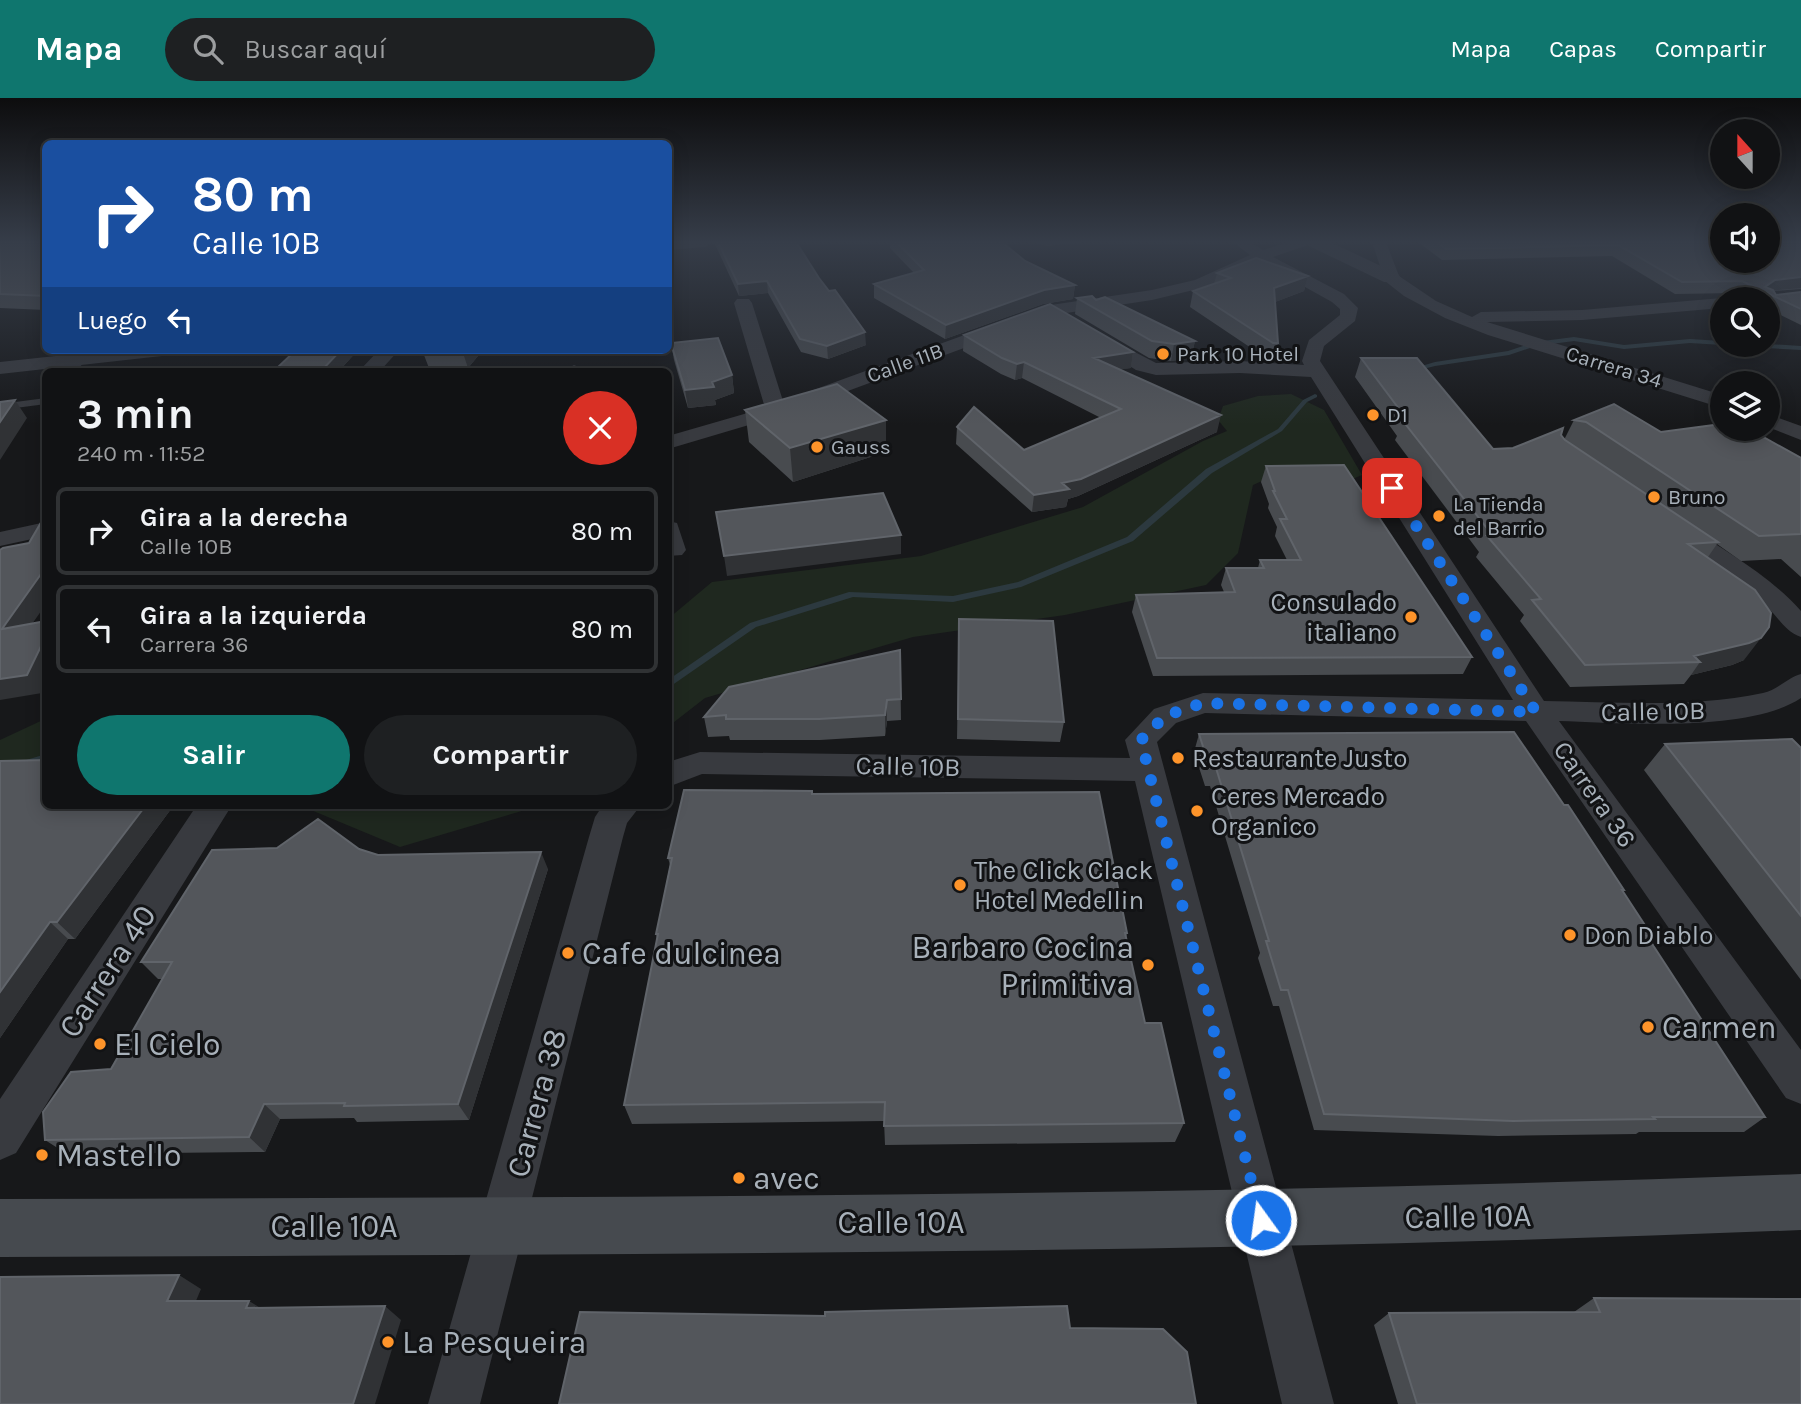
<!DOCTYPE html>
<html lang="es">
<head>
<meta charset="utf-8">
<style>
	:root { --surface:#111214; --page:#1e2022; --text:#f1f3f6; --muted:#9c9ea0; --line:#303234; --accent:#0f766e }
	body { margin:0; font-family:Karla,sans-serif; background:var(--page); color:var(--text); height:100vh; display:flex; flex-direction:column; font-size:26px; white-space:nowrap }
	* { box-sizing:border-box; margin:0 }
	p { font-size:23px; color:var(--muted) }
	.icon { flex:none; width:38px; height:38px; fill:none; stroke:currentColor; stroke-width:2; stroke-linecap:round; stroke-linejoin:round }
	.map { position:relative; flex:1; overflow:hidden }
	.side { position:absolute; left:42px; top:270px; width:630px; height:441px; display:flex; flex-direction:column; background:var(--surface); border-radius:10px; box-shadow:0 4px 18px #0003,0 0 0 2px var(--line) }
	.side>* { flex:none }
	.banner { position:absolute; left:42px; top:42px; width:630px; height:214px; border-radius:10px; box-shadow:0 4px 18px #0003,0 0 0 2px var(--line); background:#1a4fa0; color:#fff; overflow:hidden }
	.needle { width:46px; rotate:339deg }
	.buttons { position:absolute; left:1710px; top:21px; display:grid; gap:14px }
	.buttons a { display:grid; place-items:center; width:70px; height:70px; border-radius:50%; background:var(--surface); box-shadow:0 4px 18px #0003,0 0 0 2px var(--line); font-size:35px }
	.pin { position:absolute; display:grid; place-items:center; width:60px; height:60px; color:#fff; margin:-30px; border-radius:14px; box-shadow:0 4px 10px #0006 }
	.me { position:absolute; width:77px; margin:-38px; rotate:346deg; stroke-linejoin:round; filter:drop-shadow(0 0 5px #0008) }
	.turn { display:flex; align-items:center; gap:24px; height:147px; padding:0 35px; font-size:32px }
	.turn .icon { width:91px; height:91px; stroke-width:2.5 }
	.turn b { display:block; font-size:49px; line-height:60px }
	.then { display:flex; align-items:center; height:66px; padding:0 35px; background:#0003; gap:14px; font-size:26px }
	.round { display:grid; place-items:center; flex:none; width:74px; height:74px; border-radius:37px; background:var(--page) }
	.summary { display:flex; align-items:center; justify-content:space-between; height:119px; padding:0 35px }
	h1 { font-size:42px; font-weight:700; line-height:52px }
	.action { display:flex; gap:14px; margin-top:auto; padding:14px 35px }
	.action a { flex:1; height:80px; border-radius:42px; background:var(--accent); color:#fff; font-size:28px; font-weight:700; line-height:80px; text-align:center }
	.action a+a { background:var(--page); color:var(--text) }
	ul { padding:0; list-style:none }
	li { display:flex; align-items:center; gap:21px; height:88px; margin:0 14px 10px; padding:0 21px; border:4px solid var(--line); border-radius:10px }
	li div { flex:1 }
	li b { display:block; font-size:26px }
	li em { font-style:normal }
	header { display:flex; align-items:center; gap:42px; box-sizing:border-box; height:98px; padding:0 35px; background:var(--accent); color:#fff }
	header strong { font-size:33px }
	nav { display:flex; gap:38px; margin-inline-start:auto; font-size:24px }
	.search { width:490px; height:63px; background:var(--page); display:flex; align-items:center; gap:18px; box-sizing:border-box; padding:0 24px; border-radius:38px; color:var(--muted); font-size:26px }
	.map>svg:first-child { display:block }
</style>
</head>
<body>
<header>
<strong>Mapa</strong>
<div class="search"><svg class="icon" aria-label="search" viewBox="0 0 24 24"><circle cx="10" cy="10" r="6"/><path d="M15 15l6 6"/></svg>Buscar aquí</div>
<nav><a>Mapa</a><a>Capas</a><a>Compartir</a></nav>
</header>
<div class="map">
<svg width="1801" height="1306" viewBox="0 0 1801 1306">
	<rect width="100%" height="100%" fill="#17181a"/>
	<path fill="#1f281f" d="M1291,296L1324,312L1362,377L1350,382L1273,378L1253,387L1238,455L1206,487L1065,517L913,539L705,600L669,628V520L712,484L921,458L1083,409L1203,343L1227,333L1218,322L1223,308L1258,298Z
		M45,621V671L0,684V642Z
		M299,707H542L400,749Z"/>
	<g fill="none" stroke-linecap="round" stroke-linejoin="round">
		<path fill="#2c393f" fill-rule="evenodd" d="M1574,239L1624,247L1690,241L1722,243V247L1690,245L1624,251L1574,243L1536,248L1509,257L1435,268L1411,274L1408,272L1435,264L1508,253L1535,244Z
			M1768,246L1801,248V252L1747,249L1744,247Z
			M1315,296L1317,297V299L1307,304L1282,333L1212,375L1133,443L1021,489L953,504L853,499L756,529L668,590V582L750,525L849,494L953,498L1018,484L1127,439L1206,371L1278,331L1303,302Z
			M46,656V664L0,678V670Z"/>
		<path fill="#383a3f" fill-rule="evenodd" d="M1032,144H1084L1047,148Z
			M78,259L86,261L77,273H67Z
			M574,267L588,273L571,272L569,270Z
			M46,300V306L0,312V306Z"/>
		<path fill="#383a3f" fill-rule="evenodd" d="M668,144H713L705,149L668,152Z
			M1233,144H1250L1263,152L1289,144H1310L1308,147L1273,159L1344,196L1358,210L1355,223L1324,248L1320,263L1544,603C1616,604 1692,610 1763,595C1777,592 1787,580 1801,576V600C1749,635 1622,625 1559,623L1801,952V1006L1786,1000L1526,623L1205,615L1176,625L1157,644L1334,1306H1282L1135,683L702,676L668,689V664L700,654L1130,660L1125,642L1154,611L1203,595L1513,602L1311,279L1240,275L1156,277L1136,272L1087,241L1090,237H1102L1156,265L1240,263L1304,267L1302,263L1309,242L1340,217V211L1332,204L1260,164L1206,189L1152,202L1053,217L783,317L668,351V338L765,310L734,205L737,201H749L752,205L783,303L1044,208L1152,192L1195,182L1250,157Z
			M1372,144H1386L1399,178L1436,203L1472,219L1481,214L1582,212L1722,200L1727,201H1722V210L1582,222L1487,224L1722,297V310L1488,237L1445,220L1404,198L1385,183Z
			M111,252H171L162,258L0,276V264Z
			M379,252H399L380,273H359Z
			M1768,316L1801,328V342L1768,329Z
			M668,423L677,425L686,452L682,457L668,458Z
			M46,424V438L0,448V434Z
			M1677,425L1686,427C1725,453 1769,477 1801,513V539C1788,535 1782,525 1773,515C1742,484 1704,461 1668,437L1665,432L1668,427Z
			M197,707H232L16,1055L0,1062V1001Z
			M603,707H641L627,725L623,739L480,1306H428L589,739L595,719Z"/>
		<path fill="#383a3f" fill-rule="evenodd" d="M1307,144H1330L1398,176L1401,180L1398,184H1384L1309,148Z"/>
		<path fill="#464a4f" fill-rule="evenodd" d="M1801,1076V1132C1201,1157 601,1156 0,1159V1101C601,1099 1201,1099 1801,1076Z"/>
	</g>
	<path fill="#484b4f" d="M0,144H46V212L0,210Z
		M714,144H796L819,180L866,247L828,261L801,254L768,195L739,198Z
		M890,144H1002L1025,163L1075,187L1073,201L1043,206L945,241L874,200V186L914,175L890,150Z
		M1418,144H1801V191L1773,193L1776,197L1801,194V227L1768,211V201H1748L1735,195L1675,196L1612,158L1442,162Z
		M1217,175L1308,178L1304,193L1275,204L1278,245L1273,262H1269L1190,209L1193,193L1214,186Z
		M1077,200L1096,202L1195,243L1191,260L1171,263L1149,260L1075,216Z
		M964,237L1133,254L1131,270L1119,271L1217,334L1078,398L1068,401L1066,409L1032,414L956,346L957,329L1024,352L1101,320L1022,280L1015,282L1001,276L963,253Z
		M671,245L732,277L734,295L715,302L716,307L688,310L674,262Z
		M358,252L339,273H277L276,271Z
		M422,252H483L468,270H429Z
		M1361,260L1493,351L1513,350L1561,337L1564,342L1574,322L1661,334L1801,360V479L1781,461L1741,463L1717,446L1708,459L1744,562L1732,567L1691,577L1684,586L1570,589L1520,523L1524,517L1476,459L1479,454L1395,342L1397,338L1355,279Z
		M745,312L886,322V354L793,384L749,344Z
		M1266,368L1472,559L1463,576L1153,578L1132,514L1136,497L1224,494L1221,487L1226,470H1258L1260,462H1287L1275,438L1277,429L1268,410L1269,406L1261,384Z
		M959,521L1064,624L1060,644L957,641Z
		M900,552L901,622L887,623L885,638L820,642H730L729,638L708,639L704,619Z
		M1199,636L1564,707L1624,792L1623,793L1652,838L1649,841L1765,1019L1744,1034H1639L1636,1036L1498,1038L1314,1032L1279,908H1273L1258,860L1260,855L1210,688H1205L1194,654Z
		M1665,646L1801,650V882L1644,672Z
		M0,663L46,707H174L75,841H68L0,940Z
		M813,696L1127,835L1126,840L1145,925L1184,1025L1175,1044L885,1047L884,1023L632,1026L624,1007L657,841L656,836L670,767L668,760Z
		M359,751L378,757L548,771L469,1022L357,1024L354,1020L280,1021L265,1054L67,1056L45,1042L111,971L162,881H158L141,864Z
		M1594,1200L1801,1306H1398L1374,1227L1389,1215L1574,1214Z"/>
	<path fill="#303235" d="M1308,178L1304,193L1270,206L1274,190Z
		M1801,179V190L1768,193L1765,189L1775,182Z
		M767,183L768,195L739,198L738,186Z
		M1075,187L1073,201L1043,206L945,241L946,227L1044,192Z
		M865,234L866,247L828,261L827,248Z
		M1195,243L1191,260L1171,263L1174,246Z
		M341,252H358L339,273H324L323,271Z
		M462,252H483L468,270Z
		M1133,254L1131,270L1091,276L1094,260Z
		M1024,264L1022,280L1015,282L1017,266Z
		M732,277L734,295L715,302L716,307L688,310L685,292Z
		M15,302L27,320L0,362V324Z
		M1221,317L1217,334L1078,398L1068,401L1066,409L1032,414L1034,397Z
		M886,322V354L793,384L790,350Z
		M901,437V456L727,478L724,458Z
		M46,469V506L16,549L2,531Z
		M46,538V587L42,595L0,602V581Z
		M1761,540L1744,562L1732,567L1691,577L1700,564L1694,558Z
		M887,602V623L885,638V617Z
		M146,707H174L75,841L57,824Z
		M541,754L548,771L469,1022L458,1006Z
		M50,824L68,841L0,940V894Z
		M264,1006L280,1021L265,1054L249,1039Z
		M179,1177L201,1191L190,1217L167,1203Z
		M249,1203L270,1216L246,1210Z
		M385,1208L401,1222L375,1306H353Z"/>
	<path fill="#53565b" stroke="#60646a" stroke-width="2" d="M0,144H46V198L0,196Z
		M718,144H796L819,180L829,193L835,192L865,234L827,248L800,241L767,183L738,186Z
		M896,144H1002L1025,163L1075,187L1044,192L946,227L874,186L924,172Z
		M1437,144H1722V163H1768V144H1801V179L1775,182L1765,189L1773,192L1776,197L1801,194V211L1742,183L1682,184L1618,147L1446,151Z
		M1256,160L1308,178L1274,190L1278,245H1273L1193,193L1231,180L1217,175Z
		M1092,198L1096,202L1105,199L1195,243L1174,246L1152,243L1077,200Z
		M1050,206L1133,254L1094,260L1221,317L1081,381L1062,385L1069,391L1034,397L957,329L974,309L1024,352L1121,311L1024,264L1017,266L1002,260L964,237Z
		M718,240L732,277L712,284L714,289L685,292L671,245Z
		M296,252H341L323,271H276Z
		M1361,260H1417L1493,351L1513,350L1563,330L1561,337L1565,342L1718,444L1688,446L1755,492L1771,515L1769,529L1761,540L1749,545L1694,558L1700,564L1585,567L1532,502L1541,501L1487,438H1493L1403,323H1408Z
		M837,286L886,322L790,350L745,312Z
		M15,302L0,324V304Z
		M1614,306L1661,334L1722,326V331H1749L1801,360V436L1759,438L1586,324L1574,322Z
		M1344,367L1472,559L1157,560L1136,497L1235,494L1226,470H1264L1260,462H1301L1280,421H1287L1273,393H1275L1266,368Z
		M883,395L901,437L724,458L716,414Z
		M46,416V469L2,531L46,523V538L27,577L0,581V452L3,450L29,445Z
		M959,521L1053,523L1064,624L958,621Z
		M900,552L901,601L887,602L885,617L819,621H726V617L704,619L729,589Z
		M1514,634L1564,707H1568L1624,792H1622L1652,838H1647L1765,1019H1653L1655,1021L1513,1023L1324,1016L1288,892H1281L1266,843H1269L1216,670H1210L1199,636Z
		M1792,641L1801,650V818L1665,646Z
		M46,662V707H146L57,824H50L0,894V663Z
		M684,692L812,693V696L1099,694L1127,835H1125L1145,925H1161L1184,1025L884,1028L885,1004L624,1007L658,836H656L672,760H668Z
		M318,721L359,751L378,757L541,754L458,1006L344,1008L345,1005L264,1006L249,1039L45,1042L43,1014L71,974L111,971L172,864H141L212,752L277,750Z
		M179,1177L167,1203H249L246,1210L385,1208L353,1306H0V1179Z
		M1594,1200L1801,1201V1306H1417L1389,1215L1600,1214Z
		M1067,1208L1070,1230L1163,1231L1187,1254L1196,1306H559L580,1214L825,1218V1214Z"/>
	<linearGradient id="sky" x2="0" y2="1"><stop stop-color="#0d0d0e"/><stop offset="0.44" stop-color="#363d49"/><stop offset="1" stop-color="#363d49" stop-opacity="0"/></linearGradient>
	<rect width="1801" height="327" fill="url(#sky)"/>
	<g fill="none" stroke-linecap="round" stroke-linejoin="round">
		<path stroke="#1a73e8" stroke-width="12" stroke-dasharray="0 21.6" d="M1261,1122L1141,642L1165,618L1203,605L1536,614L1392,390"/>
	</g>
	<g fill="#fe942a" stroke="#121315" stroke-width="2.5">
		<circle cx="1163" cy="256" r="7"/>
		<circle cx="1373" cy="317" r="7"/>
		<circle cx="817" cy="349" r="7"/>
		<circle cx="1654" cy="399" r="7"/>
		<circle cx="1439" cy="418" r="7"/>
		<circle cx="1411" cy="519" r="7"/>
		<circle cx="1178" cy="660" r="7"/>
		<circle cx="1197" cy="713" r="7"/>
		<circle cx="960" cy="787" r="7"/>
		<circle cx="1570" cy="837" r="7"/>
		<circle cx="568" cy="855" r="7"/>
		<circle cx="1148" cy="867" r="7"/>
		<circle cx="1648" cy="929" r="7"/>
		<circle cx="100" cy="946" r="7"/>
		<circle cx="42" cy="1057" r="7"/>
		<circle cx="739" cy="1080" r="7"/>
		<circle cx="388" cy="1244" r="7"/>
	</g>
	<g text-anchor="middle" stroke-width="6" stroke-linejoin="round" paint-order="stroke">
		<g font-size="21" fill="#a8b1ba" stroke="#121315" text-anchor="start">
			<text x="1177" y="263">Park 10 Hotel</text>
			<text x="1387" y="324">D1</text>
			<text x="831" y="356">Gauss</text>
			<text x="1668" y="406">Bruno</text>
			<text x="1453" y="413">La Tienda<tspan x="1453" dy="24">del Barrio</tspan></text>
		</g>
		<g font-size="21" fill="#a8b1ba" stroke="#121315">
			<text transform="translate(905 265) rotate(-20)" y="7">Calle 11B</text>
			<text transform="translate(1614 269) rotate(17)" y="7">Carrera 34</text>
		</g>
		<g font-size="26" fill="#a8b1ba" stroke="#121315" text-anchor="start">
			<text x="1397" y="513" text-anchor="end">Consulado<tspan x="1397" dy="30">italiano</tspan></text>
			<text x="1192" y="669">Restaurante Justo</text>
			<text x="1211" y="707">Ceres Mercado<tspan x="1211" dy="30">Organico</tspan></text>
			<text x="974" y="781">The Click Clack<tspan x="974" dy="30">Hotel Medellin</tspan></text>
			<text x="1584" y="846">Don Diablo</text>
		</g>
		<g font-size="26" fill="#a8b1ba" stroke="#121315">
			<text transform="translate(1653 613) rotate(-1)" y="9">Calle 10B</text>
			<text transform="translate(908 668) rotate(1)" y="9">Calle 10B</text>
			<text transform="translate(1595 696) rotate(55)" y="9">Carrera 36</text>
		</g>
		<g font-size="32" fill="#a8b1ba" stroke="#121315" text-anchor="start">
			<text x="1134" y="860" text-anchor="end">Barbaro Cocina<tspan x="1134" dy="37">Primitiva</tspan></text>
			<text x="582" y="866">Cafe dulcinea</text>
			<text x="1662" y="940">Carmen</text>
			<text x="114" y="957">El Cielo</text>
			<text x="56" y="1068">Mastello</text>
			<text x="753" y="1091">avec</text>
			<text x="402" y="1255">La Pesqueira</text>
		</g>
		<g font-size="32" fill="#a8b1ba" stroke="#121315">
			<text transform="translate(107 873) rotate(-57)" y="11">Carrera 40</text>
			<text transform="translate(536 1005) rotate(-75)" y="11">Carrera 38</text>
			<text transform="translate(1468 1118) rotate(-1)" y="11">Calle 10A</text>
			<text x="901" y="1135">Calle 10A</text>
			<text x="334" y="1139">Calle 10A</text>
		</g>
	</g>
</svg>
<div class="buttons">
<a><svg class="needle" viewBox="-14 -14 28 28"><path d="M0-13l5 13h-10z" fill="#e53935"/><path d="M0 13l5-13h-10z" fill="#9c9ea0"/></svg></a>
<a><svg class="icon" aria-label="sound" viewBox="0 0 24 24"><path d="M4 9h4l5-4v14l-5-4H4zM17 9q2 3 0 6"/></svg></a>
<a><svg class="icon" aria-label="search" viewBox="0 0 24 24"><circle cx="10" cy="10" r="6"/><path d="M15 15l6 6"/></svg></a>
<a><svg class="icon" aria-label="layers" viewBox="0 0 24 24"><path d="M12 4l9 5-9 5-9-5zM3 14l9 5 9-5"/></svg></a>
</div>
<div class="pin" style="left:1392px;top:390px;background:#d93025"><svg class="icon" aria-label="arrive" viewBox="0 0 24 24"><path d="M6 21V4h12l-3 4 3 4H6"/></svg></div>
<svg class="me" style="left:1261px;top:1122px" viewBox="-20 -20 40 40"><circle r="17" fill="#1a73e8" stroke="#fff" stroke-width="3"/><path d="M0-11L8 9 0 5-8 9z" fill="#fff"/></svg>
<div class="banner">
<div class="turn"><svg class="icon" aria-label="right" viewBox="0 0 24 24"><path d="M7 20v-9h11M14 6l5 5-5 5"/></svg><div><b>80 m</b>Calle 10B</div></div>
<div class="then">Luego<svg class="icon" aria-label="left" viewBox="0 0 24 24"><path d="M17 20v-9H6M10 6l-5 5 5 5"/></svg></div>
</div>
<section class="side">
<div class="summary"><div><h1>3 min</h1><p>240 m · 11:52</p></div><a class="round" style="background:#d93025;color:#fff"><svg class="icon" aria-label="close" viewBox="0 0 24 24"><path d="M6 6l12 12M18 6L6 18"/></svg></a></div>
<ul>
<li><svg class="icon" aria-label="right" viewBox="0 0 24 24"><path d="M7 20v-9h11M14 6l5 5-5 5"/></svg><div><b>Gira a la derecha</b><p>Calle 10B</p></div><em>80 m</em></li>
<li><svg class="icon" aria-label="left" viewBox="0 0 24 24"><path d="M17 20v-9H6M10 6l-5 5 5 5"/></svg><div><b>Gira a la izquierda</b><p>Carrera 36</p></div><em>80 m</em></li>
</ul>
<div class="action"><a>Salir</a><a>Compartir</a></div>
</section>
</div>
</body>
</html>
